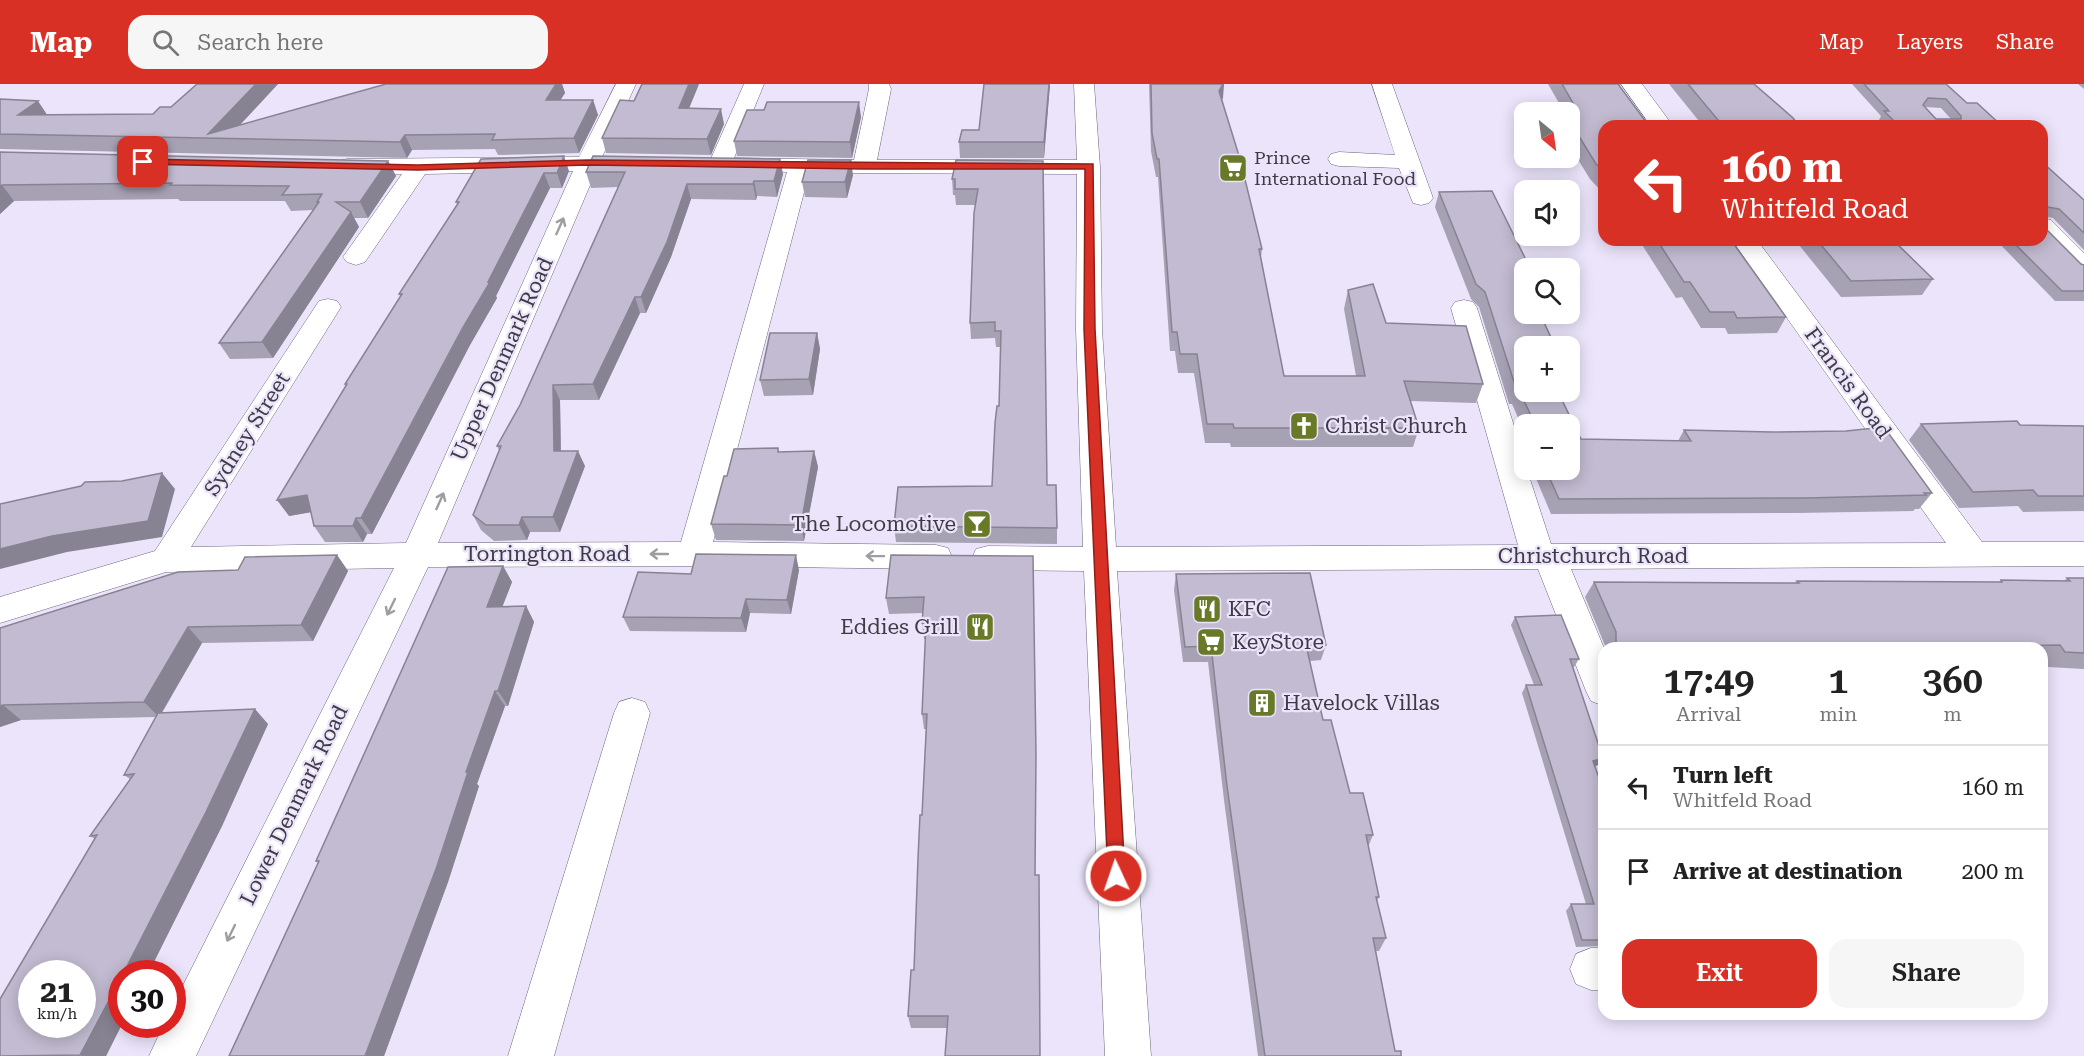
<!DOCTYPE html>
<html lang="en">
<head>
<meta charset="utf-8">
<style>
	:root { --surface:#fff; --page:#f6f6f6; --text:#222; --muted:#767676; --line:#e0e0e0; --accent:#d93025 }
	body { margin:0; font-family:"Roboto Serif",serif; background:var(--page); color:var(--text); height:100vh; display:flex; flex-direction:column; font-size:22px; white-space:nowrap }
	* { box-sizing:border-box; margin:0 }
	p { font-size:20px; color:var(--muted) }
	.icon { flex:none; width:33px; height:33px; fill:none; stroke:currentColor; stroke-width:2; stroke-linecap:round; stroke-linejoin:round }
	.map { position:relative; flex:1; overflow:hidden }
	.side { position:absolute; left:1598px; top:558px; width:450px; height:378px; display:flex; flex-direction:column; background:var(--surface); border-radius:18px; box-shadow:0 3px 15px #0003 }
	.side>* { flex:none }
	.banner { position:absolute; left:1598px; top:36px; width:450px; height:126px; border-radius:18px; box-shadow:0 3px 15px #0003; background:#d93025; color:#fff; overflow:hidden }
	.needle { width:39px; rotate:151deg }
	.controls { position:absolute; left:1514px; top:18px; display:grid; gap:12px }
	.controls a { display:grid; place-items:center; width:66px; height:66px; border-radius:12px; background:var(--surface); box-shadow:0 3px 15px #0003; font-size:30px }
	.speed { position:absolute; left:18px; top:876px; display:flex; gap:12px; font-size:30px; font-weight:700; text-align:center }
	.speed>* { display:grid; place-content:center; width:78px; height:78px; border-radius:50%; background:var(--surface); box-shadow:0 3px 15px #0003; line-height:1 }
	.speed small { font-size:15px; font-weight:400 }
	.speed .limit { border:9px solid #d22; background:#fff; color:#111 }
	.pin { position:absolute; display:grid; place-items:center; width:51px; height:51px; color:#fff; margin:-26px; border-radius:12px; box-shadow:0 3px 9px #0006 }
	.me { position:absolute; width:66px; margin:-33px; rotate:357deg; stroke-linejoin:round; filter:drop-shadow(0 0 4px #0008) }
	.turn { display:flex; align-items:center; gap:21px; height:126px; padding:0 24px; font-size:27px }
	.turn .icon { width:78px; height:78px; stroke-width:2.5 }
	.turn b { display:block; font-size:42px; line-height:51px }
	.eta { display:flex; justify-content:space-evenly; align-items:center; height:102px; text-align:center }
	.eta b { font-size:36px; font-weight:600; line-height:42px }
	.primary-button { display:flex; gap:12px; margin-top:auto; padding:12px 24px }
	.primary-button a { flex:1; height:69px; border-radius:18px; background:var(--accent); color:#fff; font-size:24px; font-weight:600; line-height:69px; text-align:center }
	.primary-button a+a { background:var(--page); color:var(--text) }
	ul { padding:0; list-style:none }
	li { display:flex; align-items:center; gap:18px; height:84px; padding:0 24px; border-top:2px solid var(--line) }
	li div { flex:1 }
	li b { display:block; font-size:22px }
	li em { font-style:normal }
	header { display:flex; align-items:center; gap:36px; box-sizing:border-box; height:84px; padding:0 30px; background:var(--accent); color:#fff }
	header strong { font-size:28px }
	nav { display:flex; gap:33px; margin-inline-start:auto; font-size:21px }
	.search { width:420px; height:54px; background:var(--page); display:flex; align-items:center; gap:15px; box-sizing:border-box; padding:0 21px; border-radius:18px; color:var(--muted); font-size:22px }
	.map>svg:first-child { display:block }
</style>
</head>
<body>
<header>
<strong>Map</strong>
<div class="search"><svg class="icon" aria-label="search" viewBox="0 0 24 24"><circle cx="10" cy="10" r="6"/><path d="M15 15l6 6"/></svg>Search here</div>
<nav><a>Map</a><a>Layers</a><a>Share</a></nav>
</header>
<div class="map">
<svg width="2084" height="972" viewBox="0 0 2084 972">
	<rect width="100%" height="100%" fill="#ebe4fb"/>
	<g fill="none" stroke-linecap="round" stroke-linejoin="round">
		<g stroke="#6c667a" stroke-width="1">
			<path id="minor" d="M616,0H636L602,73L642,74L645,79L642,84L596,87L438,459L681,458L787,88L712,84L709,79L744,0H764L734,74L854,76L869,5V0H889L891,5L877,76H1077L1074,0H1094L1100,83L1102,245L1116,463L1518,461L1451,224L1455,218L1464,216L1473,218L1477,224L1524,374V386H1527L1551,460L1946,459L1732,156H1757L1982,458H2084V482L1571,485L1604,564V622L1591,617L1586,607L1538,485L1117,487L1151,972H1105L1084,487L988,486L976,483L972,474L976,465L988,462L1083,463L1076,245L1077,90L809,89L713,458L936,461L948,464L952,473L948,482L936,485L694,482L428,483L196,972H149L164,940H172V923L394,484L166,488L0,539V513L155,467L319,217L328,215L337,217L341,223L191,463L406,459L573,87L425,90L365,178L356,181L347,178L343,173L402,90L347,89L339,87L336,82L339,77L347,75L579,73Z
				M1372,0H1392L1433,114L1429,119L1421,121L1413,119L1399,84L1339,82L1331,80L1328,75L1331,70L1339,68L1395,71Z
				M1621,0H1642L1673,42H1651Z
				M2042,134L2051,136L2084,169V191L2075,188L2042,154Z
				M632,614L645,618L650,629L554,972H508L614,629L619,618Z
				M1591,864H1604V906H1591L1576,900L1570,885L1576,870Z"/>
		</g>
		<use href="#minor" fill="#fff" fill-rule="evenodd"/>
	</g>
	<path fill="#a7a1b4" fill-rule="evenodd" d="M197,0H278L239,41L386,0H562L565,9L560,16H593L598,31L579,69L498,71L495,65L412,66L407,74L0,65V15L47,31L153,30L171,23Z
		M642,0H699L689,24L724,40L711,71L606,69L602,54L634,17Z
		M984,0H1050L1044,74H960L959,58L979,46Z
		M1149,0H1224L1222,15L1262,165L1261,173L1284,292H1356L1344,225L1348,206L1386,239L1483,300L1476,319L1410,317L1419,344L1413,363H1231L1230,359H1205L1194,289H1178L1175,267H1170L1158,93H1156L1151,67Z
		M1548,0H1620L1604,42V110L1590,95L1569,61V28H1561L1563,26Z
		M1669,0H1754L1800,42H1703Z
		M1852,0H1946L1967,19L2002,42H1885L1879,36L1881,32ZM1925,23L1941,24L1951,35H1936Z
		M2078,0H2084V5Z
		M764,26L861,33L852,74L737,72L734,57Z
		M0,68L388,77L396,92L368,134H354L359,143L273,274L230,275L219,259L313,126L291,127L285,117H180L178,115L14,117L0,130Z
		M593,72L783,90L777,113L757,112L756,116L691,115L671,173L646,229H640L599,316H560L561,367L585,382L560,448H530L527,456L494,457L481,446L473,431L499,366L497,362L520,321L618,103L591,104L586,88Z
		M481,75L569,87L562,104H550L496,212L497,214L470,261L372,450H367L363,458H325L314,442L311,428L289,432L346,302L345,300L400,212L399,210L457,120L456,118Z
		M1043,77L1047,401L1057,444V460L896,458L894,442L992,402L999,322L1001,263H996L995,254L971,255L970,239L975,121H956L955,111H953L952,95Z
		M2042,78L2084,116V166L2053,134L2047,133V146L2081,180L2084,181V217H2055L1996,156H2042Z
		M853,91L847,114L805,113L802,98Z
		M1439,108L1524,184V262L1581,355L1678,357L1684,346L1932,409L1919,425H1915L1913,427L1796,429L1551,430L1535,392L1538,386H1569V340H1524V347L1512,320H1509L1479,223L1471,215L1435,123Z
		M1639,156H1731L1786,233L1777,249L1728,250L1725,244H1701L1682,213L1676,214Z
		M1795,156H1893L1933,195L1922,211L1841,213Z
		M817,249L820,265L813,311L764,312L760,296Z
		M1921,340L2084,342V427L2023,428L2018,422L1959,424L1909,356Z
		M778,364L779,368L814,367L818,383L804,457L716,456L711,440L727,392Z
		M337,471L348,487L313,557L202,559L162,629L268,640L222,742L106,972H0L95,755L90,752L130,695L124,691L156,633L21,636L0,643V544Z
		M1033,472L947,944H911L908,932L914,886L926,645H924L922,630L926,555H924L922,539L923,529L889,530L886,514Z
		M503,482L512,498L502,523L526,522L534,538L508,622H505L477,700L479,702L448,798L384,972H229L318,779L316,777Z
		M799,486L791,530L750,529L746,548L630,547L623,533L691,490Z
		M1176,490L1326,561L1321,576L1310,577L1323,636L1350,709L1373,751L1368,763L1379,813L1377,817L1386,854L1379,867H1376L1395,967L1401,972H1258L1224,716L1208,578H1183L1174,506Z
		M2067,494H2084V585L2048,583L2043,577H2042V564H1606L1585,513L1594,498L1795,499L1797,497L1999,498L2001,496L2064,497Z
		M1515,533L1579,575L1574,583H1573L1603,674L1598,681L1595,682L1604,708V862L1576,863L1566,827L1571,820H1586L1522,609L1526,601H1534L1511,541Z"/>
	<path fill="#888392" d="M256,0H278L227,55L208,50Z
		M556,0H562L565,9L551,31L546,16Z
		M689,0H699L683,39L679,24Z
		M1049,0H1050L1044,74V58Z
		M1223,0H1224L1223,14L1217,25L1219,7Z
		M593,16L598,31L579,69L574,54Z
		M38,17L48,32L18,31Z
		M859,18L861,33L852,74L850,58Z
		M721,25L724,40L711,71L707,55Z
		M405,51L412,66L407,74L400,58Z
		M564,72L569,87L562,104L557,89Z
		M780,75L783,90L777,113L774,97Z
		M851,76L853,91L847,114L845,98Z
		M388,77L396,92L368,134L360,118Z
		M544,89L550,104L496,212L497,214L470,261L372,450L361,434L488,198Z
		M754,97L757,112L756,116L753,100Z
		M687,100L691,115L671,173L646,229L641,213Z
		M2,101L14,117L0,130V103Z
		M351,128L359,143L273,274L262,258Z
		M635,213L640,229L599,316L593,300Z
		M817,249L820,265L813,311L809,295Z
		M553,301L560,316L561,383L554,367Z
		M578,367L585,382L560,448L553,433Z
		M814,367L818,383L804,457L801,441Z
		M162,389L175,405L162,453L67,468L0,485V465Z
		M307,411L318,427L289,432L277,416Z
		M522,433L530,448L527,456L519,441Z
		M356,434L367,450L363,458L353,442Z
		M337,471L348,487L313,557L301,541Z
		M796,471L799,486L791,530L787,516Z
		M503,482L512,498L496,539L487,523Z
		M746,515L750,529L746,548L741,534Z
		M526,522L534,538L508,622L498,607Z
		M188,543L202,559L159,633L144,618Z
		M495,607L505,622L477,700L479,702L448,798L384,972H365Z
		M3,621L21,636L0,643V622Z
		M255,625L268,640L222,742L148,890H123Z
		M1603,674L1598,681L1588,685L1593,677Z
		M122,892V940L106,972H82L80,971Z"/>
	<path fill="#c2bbd1" stroke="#888392" stroke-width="1.5" fill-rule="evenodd" d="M197,0H256L208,50L386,0H556L546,16H593L574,54L492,56L495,50L405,51L400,58L0,50V15L38,17L18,31L153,30L160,23H171Z
		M642,0H689L679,24L721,25L707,55L602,54L620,16L634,17Z
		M984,0H1049L1044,58H959L962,46H979Z
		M1151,0H1223L1219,7L1240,75L1262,165H1259L1284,292H1365L1348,206L1373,200L1386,239L1466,242L1483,300L1404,297L1419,344H1234L1233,340H1207L1197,270H1180L1177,248H1172L1159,75H1157L1152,49Z
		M1562,0H1618L1649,42H1604V87L1596,80L1569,36V28H1564L1562,26H1577Z
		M1688,0H1754L1792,33L1800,42H1723Z
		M1864,0H1946L1967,19H1977L2002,42H1899L1884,27H1889ZM1928,14L1946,15L1961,32V35H1936L1923,21Z
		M767,18H859L850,58L734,57L747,26H764Z
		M0,68L388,77L360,118H336L351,128L262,258L219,259L319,118H317L322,110L282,111L289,102L170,101L172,99L2,101L0,103Z
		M564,72L557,89H544L488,198H490L462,245L361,434H356L353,442H314L307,411L277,416L347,300H345L402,210H399L459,118H456L481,75Z
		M593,72L780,75L774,97H754L753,100H687L667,158L641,213H635L593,300L553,301L554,367H578L553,433H522L519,441H486L473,431L501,362H497L520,321L625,88H586Z
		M808,76H851L845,98H802Z
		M956,76L1043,77L1047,401H1056L1057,444L894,442L898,403L992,402L995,339L997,322H999L1001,247H995V238L970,239L974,129L978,105H955V95H952Z
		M2042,78L2084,116V149L2059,125L2047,123V146L2081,180L2084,181V207H2062L2011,156H2042Z
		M1492,107L1530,184H1524V230H1540L1555,262H1524V308H1558L1581,355L1691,357L1684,346L1772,348L1846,347L1884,343L1932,409H1924L1926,411L1807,414L1559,415L1546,386H1569V340H1535L1518,304H1516L1485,208L1476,200L1439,108Z
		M1657,156H1731L1786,233L1737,234L1734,228H1710L1690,198H1684Z
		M1817,156H1893L1933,195L1851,197Z
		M770,249H817L809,295L760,296Z
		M2017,337L2020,341L2084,342V412H2038L2033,406L1973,408L1921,340Z
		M778,364V368L814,367L801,441L711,440L724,392H727L734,365Z
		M162,389L148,437L52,452L0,465V420L81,402L85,398L122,397Z
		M696,470L796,471L787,516L746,515L741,534L623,533L638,488L691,490Z
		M337,471L301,541L188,543L144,618L3,621L0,622V544L178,488L238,486L245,473Z
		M891,471L1033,472L1036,670L1035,791H1039L1040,972H945L948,932H908L911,886H914L918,774L920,731H922L927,630H922L926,539H922L924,513L886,514Z
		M503,482L487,523L526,522L498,607H495L466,688H468L436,785L365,972H229L319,777H316L448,483Z
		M1310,489L1326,561H1306L1323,636H1331L1350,709H1363L1373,751H1366L1379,813H1376L1386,854H1373L1395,967H1401V972H1265L1227,702L1211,562L1185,563L1176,490Z
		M2067,494H2084V569L2065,568L2060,561L1917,563L1883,564H1616V548L1594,498L1799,499L1797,497L2002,498L2001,496L2070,497Z
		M1561,531L1579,575H1570L1603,674L1593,677L1604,708V856H1582L1571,820H1594L1526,601H1542L1515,533Z
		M255,625L206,728L123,890H122V892L80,971L0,972V915L97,751L90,752L134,690L124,691L158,629ZM32,890H82V940H32Z"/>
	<defs><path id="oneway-shaft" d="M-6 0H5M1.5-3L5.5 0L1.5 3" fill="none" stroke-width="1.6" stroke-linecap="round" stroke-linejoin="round" transform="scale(1.5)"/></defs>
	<g stroke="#9e9da2">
		<use href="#oneway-shaft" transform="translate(560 142) rotate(-66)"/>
		<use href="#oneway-shaft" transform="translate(440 417) rotate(-66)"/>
		<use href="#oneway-shaft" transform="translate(659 470) rotate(180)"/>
		<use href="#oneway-shaft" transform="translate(875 472) rotate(-179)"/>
		<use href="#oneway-shaft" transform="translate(391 523) rotate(116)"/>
		<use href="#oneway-shaft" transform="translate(231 849) rotate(116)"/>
	</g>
	<path fill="#d93025" stroke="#8d1f18" stroke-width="1.5" d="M143,75L418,81L588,76L1093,80L1095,245L1125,792L1122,797L1116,800L1110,797L1108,792L1084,245L1085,85H864L588,81L418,86L140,80L139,78Z"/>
	<defs>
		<g id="supermarket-square" transform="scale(1.5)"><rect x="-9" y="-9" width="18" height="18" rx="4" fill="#687927" stroke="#ebe4fb"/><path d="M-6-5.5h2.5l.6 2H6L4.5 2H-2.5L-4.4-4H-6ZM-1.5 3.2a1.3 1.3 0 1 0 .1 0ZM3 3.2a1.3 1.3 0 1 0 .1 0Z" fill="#fff"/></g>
		<g id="church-square" transform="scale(1.5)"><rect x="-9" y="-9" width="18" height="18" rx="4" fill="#687927" stroke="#ebe4fb"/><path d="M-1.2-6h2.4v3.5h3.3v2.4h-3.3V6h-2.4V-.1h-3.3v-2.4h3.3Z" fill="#fff"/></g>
		<g id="bar-square" transform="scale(1.5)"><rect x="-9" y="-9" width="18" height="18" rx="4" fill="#687927" stroke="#ebe4fb"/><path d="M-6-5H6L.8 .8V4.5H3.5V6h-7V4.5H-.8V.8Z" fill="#fff"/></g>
		<g id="restaurant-square" transform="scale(1.5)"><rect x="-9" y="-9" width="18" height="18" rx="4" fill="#687927" stroke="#ebe4fb"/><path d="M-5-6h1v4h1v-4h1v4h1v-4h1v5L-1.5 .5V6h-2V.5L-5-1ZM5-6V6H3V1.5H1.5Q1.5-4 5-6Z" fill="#fff"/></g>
		<g id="building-square" transform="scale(1.5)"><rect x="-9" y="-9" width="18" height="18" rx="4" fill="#687927" stroke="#ebe4fb"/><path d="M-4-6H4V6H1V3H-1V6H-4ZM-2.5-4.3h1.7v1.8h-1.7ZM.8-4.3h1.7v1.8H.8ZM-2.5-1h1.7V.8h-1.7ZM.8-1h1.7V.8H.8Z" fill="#fff"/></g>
	</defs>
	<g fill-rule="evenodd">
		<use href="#supermarket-square" x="1233" y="84"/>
		<use href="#church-square" x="1304" y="342"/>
		<use href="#bar-square" x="977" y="440"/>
		<use href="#restaurant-square" x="1207" y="525"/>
		<use href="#restaurant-square" x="980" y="543"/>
		<use href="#supermarket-square" x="1211" y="558"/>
		<use href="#building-square" x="1262" y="619"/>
	</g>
	<g text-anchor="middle" stroke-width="4.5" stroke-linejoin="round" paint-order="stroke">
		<g font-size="18" fill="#3e3b44" stroke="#ebe4fb" text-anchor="start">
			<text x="1254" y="80">Prince<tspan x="1254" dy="21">International Food</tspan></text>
		</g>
		<g font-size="21" fill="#3e3b44" stroke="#ebe4fb">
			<text transform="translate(502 275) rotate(-66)" y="7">Upper Denmark Road</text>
			<text transform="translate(1848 299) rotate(54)" y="7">Francis Road</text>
			<text transform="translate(247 350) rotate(-58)" y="7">Sydney Street</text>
			<text x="547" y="477">Torrington Road</text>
			<text x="1593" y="479">Christchurch Road</text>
			<text transform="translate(294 721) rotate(-64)" y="7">Lower Denmark Road</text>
		</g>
		<g font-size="21" fill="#3e3b44" stroke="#ebe4fb" text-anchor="start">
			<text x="1325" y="349">Christ Church</text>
			<text x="956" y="447" text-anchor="end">The Locomotive</text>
			<text x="1228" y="532">KFC</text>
			<text x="959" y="550" text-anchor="end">Eddies Grill</text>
			<text x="1232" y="565">KeyStore</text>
			<text x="1283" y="626">Havelock Villas</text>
		</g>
	</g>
</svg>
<div class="controls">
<a><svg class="needle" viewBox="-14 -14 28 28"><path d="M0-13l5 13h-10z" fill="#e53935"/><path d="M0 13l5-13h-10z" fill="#767676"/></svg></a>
<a><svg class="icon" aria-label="sound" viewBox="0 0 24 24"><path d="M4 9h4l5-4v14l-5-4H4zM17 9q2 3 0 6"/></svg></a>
<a><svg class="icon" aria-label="search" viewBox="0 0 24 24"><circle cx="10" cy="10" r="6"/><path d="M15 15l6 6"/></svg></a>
<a>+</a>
<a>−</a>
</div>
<div class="speed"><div>21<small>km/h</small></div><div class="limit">30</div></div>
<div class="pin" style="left:143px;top:78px;background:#d93025"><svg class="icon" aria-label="arrive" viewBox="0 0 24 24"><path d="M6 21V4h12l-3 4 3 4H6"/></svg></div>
<svg class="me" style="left:1116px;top:792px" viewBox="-20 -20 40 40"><circle r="17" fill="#d93025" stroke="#fff" stroke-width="3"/><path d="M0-11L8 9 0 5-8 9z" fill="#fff"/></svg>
<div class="banner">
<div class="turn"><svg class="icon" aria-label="left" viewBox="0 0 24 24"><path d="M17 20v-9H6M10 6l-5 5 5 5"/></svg><div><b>160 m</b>Whitfeld Road</div></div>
</div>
<section class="side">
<div class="eta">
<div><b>17:49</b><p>Arrival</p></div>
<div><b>1</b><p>min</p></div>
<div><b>360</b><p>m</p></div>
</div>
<ul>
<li><svg class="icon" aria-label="left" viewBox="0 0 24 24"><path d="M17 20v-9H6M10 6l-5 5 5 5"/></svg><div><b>Turn left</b><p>Whitfeld Road</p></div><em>160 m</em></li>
<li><svg class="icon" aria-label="arrive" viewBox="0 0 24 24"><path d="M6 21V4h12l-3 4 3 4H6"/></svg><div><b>Arrive at destination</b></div><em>200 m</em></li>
</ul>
<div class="primary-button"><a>Exit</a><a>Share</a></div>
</section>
</div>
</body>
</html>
